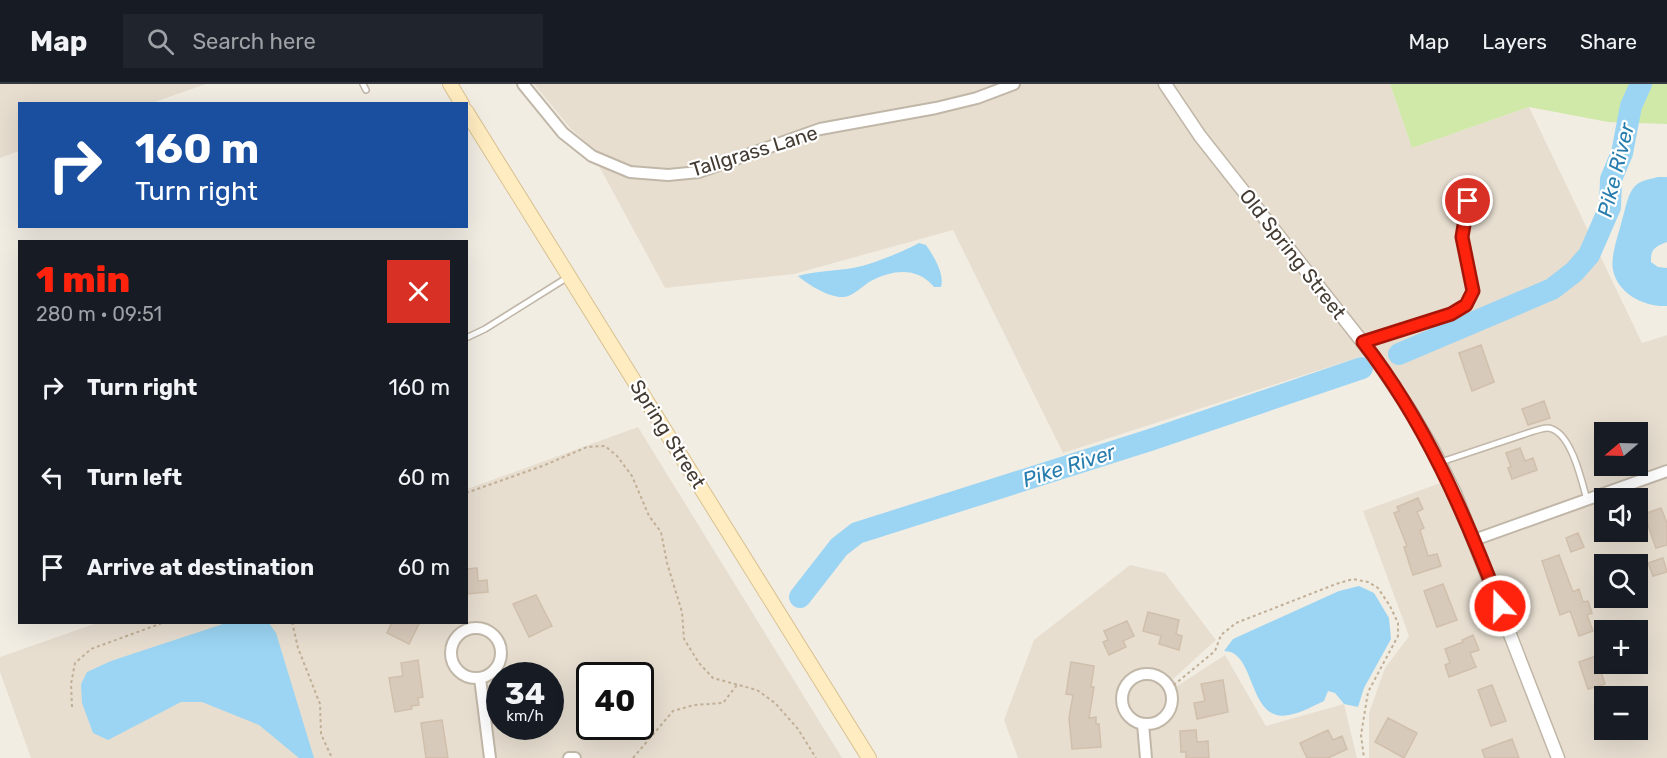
<!DOCTYPE html>
<html lang="en">
<head>
<meta charset="utf-8">
<style>
	:root { --surface:#171b24; --page:#20242c; --text:#f1f3f6; --muted:#9ea1a6; --line:#363941; --accent:#ff220d }
	body { margin:0; font-family:Rubik,sans-serif; background:var(--page); color:var(--text); height:100vh; display:flex; flex-direction:column; font-size:22px; white-space:nowrap }
	* { box-sizing:border-box; margin:0 }
	p { font-size:20px; color:var(--muted) }
	.icon { flex:none; width:33px; height:33px; fill:none; stroke:currentColor; stroke-width:2; stroke-linecap:round; stroke-linejoin:round }
	.map { position:relative; flex:1; overflow:hidden }
	.panel { position:absolute; left:18px; top:156px; width:450px; height:384px; display:flex; flex-direction:column; background:var(--surface); border-radius:0px; box-shadow:0 6px 24px #0002 }
	.panel>* { flex:none }
	.banner { position:absolute; left:18px; top:18px; width:450px; height:126px; border-radius:0px; box-shadow:0 6px 24px #0002; background:#1a4fa0; color:#fff; overflow:hidden }
	.needle { width:39px; rotate:251deg }
	.tools { position:absolute; left:1594px; top:338px; display:grid; gap:12px }
	.tools a { display:grid; place-items:center; width:54px; height:54px; border-radius:0px; background:var(--surface); box-shadow:0 6px 24px #0002; font-size:30px }
	.speed { position:absolute; left:486px; top:578px; display:flex; gap:12px; font-size:30px; font-weight:700; text-align:center }
	.speed>* { display:grid; place-content:center; width:78px; height:78px; border-radius:50%; background:var(--surface); box-shadow:0 6px 24px #0002; line-height:1 }
	.speed small { font-size:15px; font-weight:400 }
	.speed .limit { border:3px solid #111; border-radius:9px; background:#fff; color:#111 }
	.pin { position:absolute; display:grid; place-items:center; width:51px; height:51px; color:#fff; margin:-26px; border:3px solid #fff; border-radius:50%; box-shadow:0 2px 6px #0007 }
	.me { position:absolute; width:66px; margin:-33px; rotate:339deg; stroke-linejoin:round; filter:drop-shadow(0 0 4px #0008) }
	.turn { display:flex; align-items:center; gap:21px; height:126px; padding:0 18px; font-size:27px }
	.turn .icon { width:78px; height:78px; stroke-width:2.5 }
	.turn b { display:block; font-size:42px; line-height:51px }
	.round { display:grid; place-items:center; flex:none; width:63px; height:63px; border-radius:0px; background:var(--page) }
	.overview { display:flex; align-items:center; justify-content:space-between; height:102px; padding:0 18px }
	h1 { font-size:36px; font-weight:800; line-height:45px; color:var(--accent) }
	ul { padding:0; list-style:none }
	li { display:flex; align-items:center; gap:18px; height:90px; padding:0 18px }
	li div { flex:1 }
	li b { display:block; font-size:22px }
	li em { font-style:normal }
	header { display:flex; align-items:center; gap:36px; box-sizing:border-box; height:84px; padding:0 30px; background:var(--surface); border-bottom:2px solid var(--line) }
	header strong { font-size:28px }
	nav { display:flex; gap:33px; margin-inline-start:auto; font-size:21px }
	.search { width:420px; height:54px; background:var(--page); display:flex; align-items:center; gap:15px; box-sizing:border-box; padding:0 21px; border-radius:0px; color:var(--muted); font-size:22px }
	.map>svg:first-child { display:block }
</style>
</head>
<body>
<header>
<strong>Map</strong>
<div class="search"><svg class="icon" aria-label="search" viewBox="0 0 24 24"><circle cx="10" cy="10" r="6"/><path d="M15 15l6 6"/></svg>Search here</div>
<nav><a>Map</a><a>Layers</a><a>Share</a></nav>
</header>
<div class="map">
<svg width="1667" height="674" viewBox="0 0 1667 674">
	<rect width="100%" height="100%" fill="#f2ede3"/>
	<path fill="#e7ded0" fill-rule="evenodd" d="M0,0H206L152,19L20,20L19,67L0,74Z
		M534,0H1390L1412,64L1529,23L1642,259L1667,251V674H1369V629L1385,584L1409,552L1363,427L1454,394L1411,313L1378,267L1063,369L953,146L794,190L665,204L586,58L571,45ZM1605,348H1638V381H1605ZM1605,414H1638V447H1605ZM1605,480H1638V513H1605ZM1605,546H1638V579H1605ZM1605,612H1638V645H1605Z
		M638,343L842,674H31L0,588V573L97,539L466,538L467,405ZM500,591H550V642H500ZM590,591H640V642H590Z
		M1130,481L1165,489L1216,556L1173,595L1177,602L1225,571L1266,642L1344,620L1357,674H1018L1004,636L1034,556Z"/>
	<path fill="#d0e9a9" d="M1390,0H1667V40L1608,38L1529,23L1412,64Z"/>
	<path fill="#9bd5f3" d="M1658,93H1667V158C1656,162 1650,165 1651,178L1658,183L1667,184V222C1644,223 1618,210 1613,186C1610,173 1619,149 1622,136C1626,124 1627,110 1636,101C1642,96 1651,95 1658,93Z
		M919,159L926,161C933,171 945,190 941,203H934C918,183 893,185 871,197C862,202 854,212 844,213C829,214 809,201 798,192C816,187 835,187 853,184C870,181 903,168 919,159Z
		M1359,502L1374,509L1389,534L1391,555L1364,604L1358,623L1344,620L1335,609L1328,607L1324,617C1313,622 1301,629 1289,631C1252,639 1255,581 1233,569C1231,568 1227,567 1224,567L1233,555L1339,507Z
		M226,539H269L276,549L314,674H299L259,641L202,618H181L108,656L93,649L82,619L81,600L87,588L111,577Z"/>
	<g fill="none" stroke-linecap="round" stroke-linejoin="round">
		<path stroke="#9bd5f3" stroke-width="22" d="M1399,270L1552,205L1574,188L1589,171L1610,123L1611,95L1622,69L1631,22L1641,0
			M800,513L839,463L857,449L1150,356L1362,284"/>
	</g>
	<path fill="#d8cabb" stroke="#d0bfab" stroke-width="1.5" d="M1481,261L1494,298L1472,307L1459,269Z
		M1544,317L1550,334L1528,341L1522,325Z
		M1520,364L1525,377L1533,374L1537,386L1512,395L1508,384L1511,383L1506,369Z
		M1418,414L1423,425L1417,428L1424,444L1420,446L1428,472L1437,470L1441,482L1413,491L1404,463L1407,462L1394,429L1399,427L1397,423Z
		M1661,424L1667,439V461L1656,464L1644,430Z
		M1578,449L1584,463L1571,468L1566,454Z
		M1559,471L1573,508L1579,505L1583,518L1588,517L1592,529L1587,531L1593,547L1579,552L1570,527L1560,531L1542,477Z
		M1663,474L1667,488L1653,492L1648,479Z
		M477,484L478,497L487,496L488,508L466,510V485Z
		M1443,500L1457,536L1437,543L1424,507Z
		M536,511L552,542L529,553L513,520Z
		M1148,528L1179,536L1176,550L1182,552L1179,566L1159,560L1161,552L1143,547Z
		M1127,537L1134,552L1123,557L1126,563L1109,571L1103,558L1108,556L1104,547Z
		M392,538H420L409,560L387,549Z
		M1473,551L1479,566L1470,569L1476,583L1449,593L1445,581L1450,579L1445,565L1463,558L1462,556Z
		M1596,572L1605,600L1588,605L1579,578Z
		M418,576L423,613L418,614L419,621L411,622L412,625L395,628L389,594L403,592L401,579Z
		M1071,578L1094,582L1091,603H1094L1089,634L1096,633V640H1099L1101,663L1072,665L1069,634L1073,611L1066,610Z
		M1223,596L1228,628L1197,635L1194,619L1205,617L1201,600Z
		M1492,601L1506,637L1491,642L1478,606Z
		M1388,634L1417,649L1404,674L1375,658Z
		M442,636L448,674H426L421,639Z
		M1196,646L1197,658L1208,657L1209,674H1186V668H1181L1180,647Z
		M1328,646L1333,656L1342,652L1347,665L1328,674H1307L1300,659Z
		M1512,655L1519,674H1485L1482,666Z"/>
	<g fill="none" stroke-linecap="round" stroke-linejoin="round">
		<g stroke="#c1b7a8" stroke-width="8">
			<path id="service" d="M363,0L366,6
				M466,254L485,245L568,193
				M1363,258L1451,230L1466,221L1473,207L1462,153L1468,117
				M1441,378L1534,347C1539,346 1546,342 1552,345C1572,352 1582,398 1587,416"/>
		</g>
		<g stroke="#c1b7a8" stroke-width="14">
			<path id="minor" d="M523,0L563,49L592,72L630,88L668,91L699,88L820,45L936,24L977,14L1014,0
				M1474,456L1667,387
				M451 569a25 25 0 1 1 50 0a25 25 0 1 1-50 0Z
				M1122 615a25 25 0 1 1 50 0a25 25 0 1 1-50 0Z
				M480,594L490,674
				M1143,640L1146,674
				M569,674H575"/>
		</g>
		<g stroke="#c1b7a8" stroke-width="15">
			<path id="tertiary" d="M1165,0L1200,52L1375,274L1410,326L1433,365L1455,409L1558,674"/>
		</g>
		<g stroke="#d8c192" stroke-width="16">
			<path id="secondary" d="M450,0L462,20
				M466,27L869,674"/>
		</g>
		<path stroke="#c1af96" stroke-width="2" stroke-dasharray="3 3" stroke-linecap="butt" d="M466,409L545,381L587,363L605,362L617,372L632,392L649,432L661,448L667,479L682,528L684,555L699,579L713,594L757,606L775,619L798,645L816,674
			M292,538L298,564L320,620L321,650L332,674
			M1169,605L1215,567L1221,551L1236,539L1336,500L1353,495L1368,498L1378,504L1390,522L1398,539V552L1368,608L1361,651L1364,674
			M72,623L71,600L75,579L91,565L165,538
			M633,674L673,627L694,621L723,619L737,601"/>
		<use href="#service" stroke="#fff" stroke-width="5"/>
		<use href="#minor" stroke="#fff" stroke-width="10"/>
		<use href="#tertiary" stroke="#fff" stroke-width="12"/>
		<use href="#secondary" stroke="#ffecc0" stroke-width="14"/>
	</g>
	<g fill="none" stroke-linecap="round" stroke-linejoin="round">
		<g stroke="#a61608" stroke-width="15">
			<path id="route" d="M1468,117L1462,153L1473,207L1466,221L1451,230L1363,258C1425,338 1464,428 1500,522"/>
		</g>
		<use href="#route" stroke="#ff220d" stroke-width="10"/>
	</g>
	<g text-anchor="middle" stroke-width="4.5" stroke-linejoin="round" paint-order="stroke">
		<g font-size="20" fill="#443c33" stroke="#fff">
			<text transform="translate(754 67) rotate(-17)" y="7">Tallgrass Lane</text>
			<text transform="translate(1293 170) rotate(52)" y="7">Old Spring Street</text>
			<text transform="translate(668 350) rotate(58)" y="7">Spring Street</text>
		</g>
		<g font-size="21" font-style="italic" fill="#267cad" stroke="#fff">
			<text transform="translate(1616 86) rotate(-76)" y="7">Pike River</text>
			<text transform="translate(1069 382) rotate(-18)" y="7">Pike River</text>
		</g>
	</g>
</svg>
<div class="tools">
<a><svg class="needle" viewBox="-14 -14 28 28"><path d="M0-13l5 13h-10z" fill="#e53935"/><path d="M0 13l5-13h-10z" fill="#9ea1a6"/></svg></a>
<a><svg class="icon" aria-label="sound" viewBox="0 0 24 24"><path d="M4 9h4l5-4v14l-5-4H4zM17 9q2 3 0 6"/></svg></a>
<a><svg class="icon" aria-label="search" viewBox="0 0 24 24"><circle cx="10" cy="10" r="6"/><path d="M15 15l6 6"/></svg></a>
<a>+</a>
<a>−</a>
</div>
<div class="speed"><div>34<small>km/h</small></div><div class="limit">40</div></div>
<div class="pin" style="left:1468px;top:117px;background:#d93025"><svg class="icon" aria-label="arrive" viewBox="0 0 24 24"><path d="M6 21V4h12l-3 4 3 4H6"/></svg></div>
<svg class="me" style="left:1500px;top:522px" viewBox="-20 -20 40 40"><circle r="17" fill="#ff220d" stroke="#fff" stroke-width="3"/><path d="M0-11L8 9 0 5-8 9z" fill="#fff"/></svg>
<div class="banner">
<div class="turn"><svg class="icon" aria-label="right" viewBox="0 0 24 24"><path d="M7 20v-9h11M14 6l5 5-5 5"/></svg><div><b>160 m</b>Turn right</div></div>
</div>
<section class="panel">
<div class="overview"><div><h1>1 min</h1><p>280 m · 09:51</p></div><a class="round" style="background:#d93025;color:#fff"><svg class="icon" aria-label="close" viewBox="0 0 24 24"><path d="M6 6l12 12M18 6L6 18"/></svg></a></div>
<ul>
<li><svg class="icon" aria-label="right" viewBox="0 0 24 24"><path d="M7 20v-9h11M14 6l5 5-5 5"/></svg><div><b>Turn right</b></div><em>160 m</em></li>
<li><svg class="icon" aria-label="left" viewBox="0 0 24 24"><path d="M17 20v-9H6M10 6l-5 5 5 5"/></svg><div><b>Turn left</b></div><em>60 m</em></li>
<li><svg class="icon" aria-label="arrive" viewBox="0 0 24 24"><path d="M6 21V4h12l-3 4 3 4H6"/></svg><div><b>Arrive at destination</b></div><em>60 m</em></li>
</ul>
</section>
</div>
</body>
</html>
